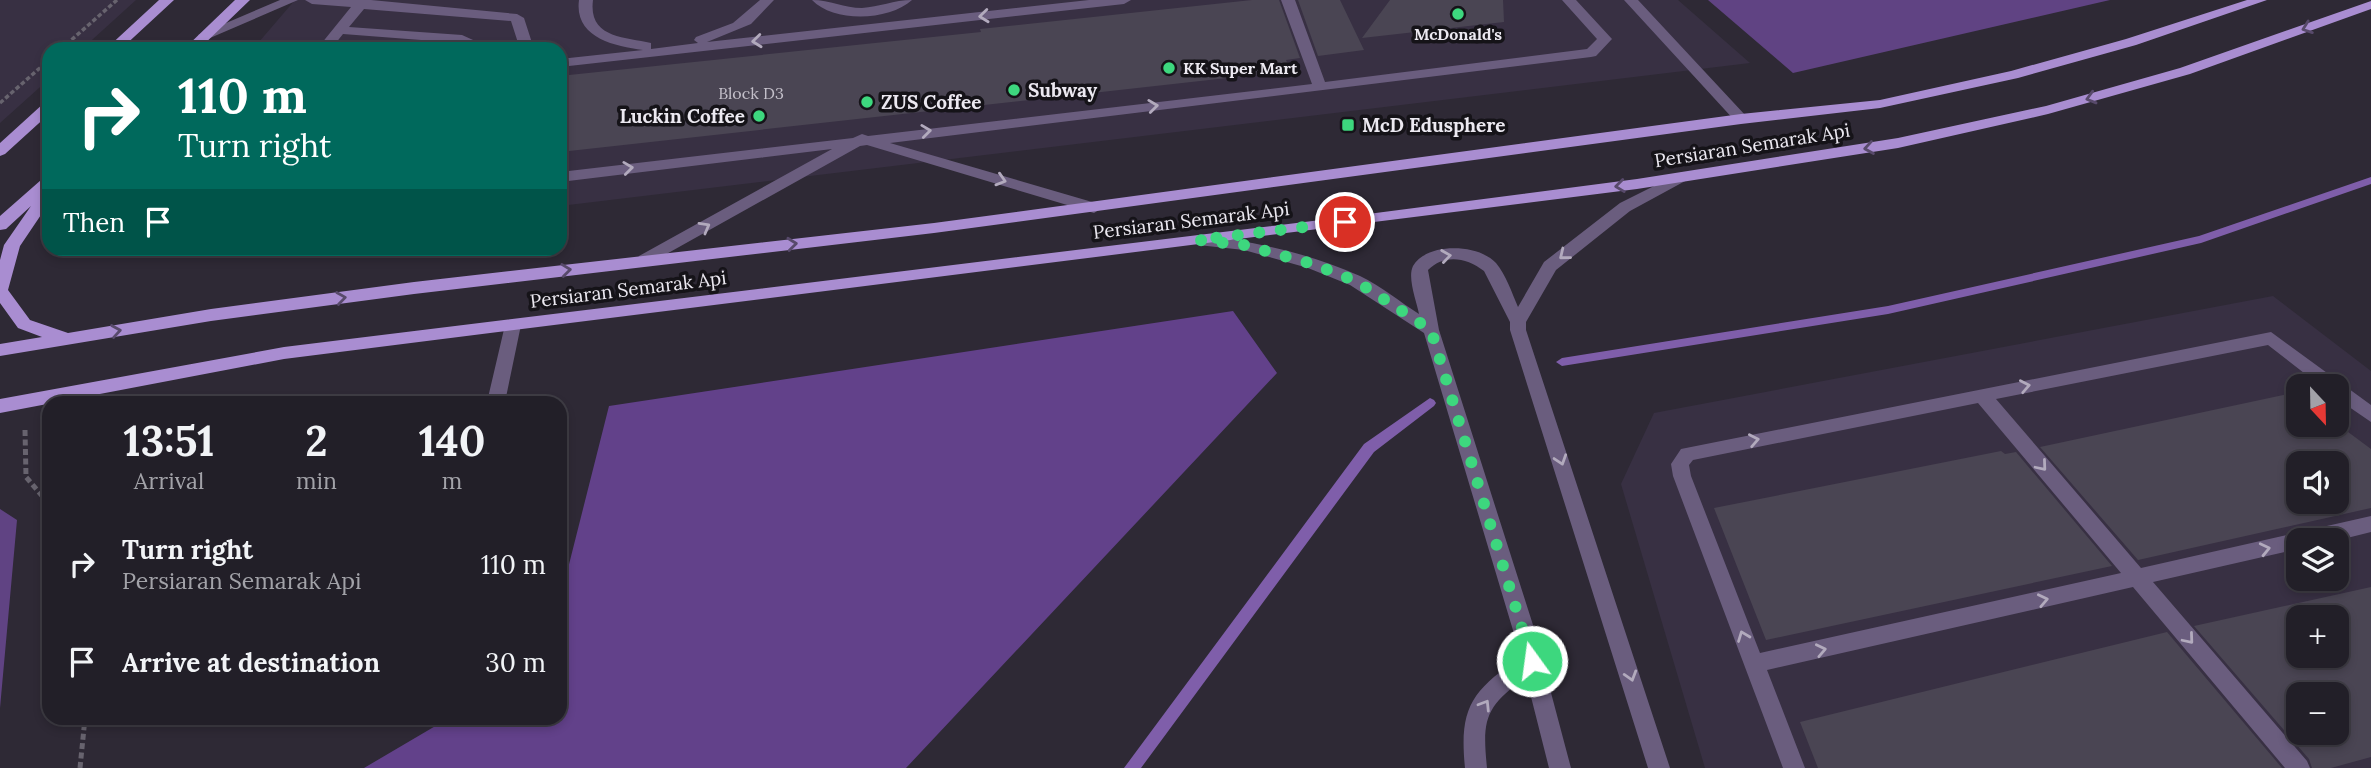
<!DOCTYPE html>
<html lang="en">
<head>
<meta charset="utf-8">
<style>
	:root { --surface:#221f28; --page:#2a2730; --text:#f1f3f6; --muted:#a2a2a8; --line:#3f3d45 }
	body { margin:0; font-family:Lora,serif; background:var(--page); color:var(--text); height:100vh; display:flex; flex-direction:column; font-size:26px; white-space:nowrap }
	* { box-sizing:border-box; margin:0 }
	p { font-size:23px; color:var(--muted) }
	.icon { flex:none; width:38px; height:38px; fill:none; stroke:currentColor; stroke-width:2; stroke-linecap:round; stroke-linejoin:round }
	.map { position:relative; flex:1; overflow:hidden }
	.details { position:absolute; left:42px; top:396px; width:525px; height:329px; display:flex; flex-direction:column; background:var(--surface); border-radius:21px; box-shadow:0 4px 10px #0003,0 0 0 2px var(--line) }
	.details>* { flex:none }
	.guide { position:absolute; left:42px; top:42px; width:525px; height:214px; border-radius:21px; box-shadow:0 4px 10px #0003,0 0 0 2px var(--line); background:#00695c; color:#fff; overflow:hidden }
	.needle { width:46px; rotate:158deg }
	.controls { position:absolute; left:2286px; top:374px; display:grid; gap:14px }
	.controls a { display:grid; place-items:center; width:63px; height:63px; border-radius:14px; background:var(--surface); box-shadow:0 4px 10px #0003,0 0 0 2px var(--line); font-size:35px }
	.pin { position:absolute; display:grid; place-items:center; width:60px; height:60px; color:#fff; margin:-30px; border:4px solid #fff; border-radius:50%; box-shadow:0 2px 7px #0007 }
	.me { position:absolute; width:77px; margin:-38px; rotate:346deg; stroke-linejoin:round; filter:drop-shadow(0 0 5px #0008) }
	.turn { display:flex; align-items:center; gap:24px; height:147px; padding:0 21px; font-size:32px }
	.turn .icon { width:91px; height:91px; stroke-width:2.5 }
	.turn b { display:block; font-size:49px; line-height:60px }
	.then { display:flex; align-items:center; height:66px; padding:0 21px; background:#0003; gap:14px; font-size:26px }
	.eta { display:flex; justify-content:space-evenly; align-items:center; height:119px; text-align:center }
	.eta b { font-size:42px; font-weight:800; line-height:49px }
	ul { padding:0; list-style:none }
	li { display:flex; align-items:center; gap:21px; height:98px; padding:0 21px }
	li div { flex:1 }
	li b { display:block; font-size:26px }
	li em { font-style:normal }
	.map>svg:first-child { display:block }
</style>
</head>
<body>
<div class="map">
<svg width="2371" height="768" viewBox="0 0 2371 768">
	<rect width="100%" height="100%" fill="#2e2935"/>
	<path fill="#383043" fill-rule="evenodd" d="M0,0H136L82,49H49V79L0,123Z
		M295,0H1678L1750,63L560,206V49H253Z
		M2273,296L2371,371V768H1705L1621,484L1654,413ZM2298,387H2336V425H2298ZM2298,464H2336V502H2298ZM2298,541H2336V579H2298ZM2298,618H2336V656H2298ZM2298,695H2336V733H2298Z"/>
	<path fill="#604383" d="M1708,0H2110L1793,73Z
		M0,509L17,520L0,708Z"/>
	<path fill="#62418a" d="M1233,311L1277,373L906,768H364L449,718H560V600L609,406Z"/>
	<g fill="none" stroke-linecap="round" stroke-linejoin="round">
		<path fill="#7f5eaa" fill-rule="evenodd" d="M2371,177V184L2201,243L1888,314L1562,366L1556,362L1562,358L1888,306L2199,236Z
			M1430,398L1434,400L1436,403L1434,406L1374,452L1141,768H1124L1364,444Z"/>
	</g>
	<path fill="#4a4553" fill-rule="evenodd" d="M1252,0H1279L1300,58L1286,60L1291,71L560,152V117L569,75L981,32L980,29Z
		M1298,0H1340L1364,50L1318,56Z
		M1390,0H1503L1504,22L1362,38Z
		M2297,392L2298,425H2336V423L2371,449V508L2138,560L2040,447ZM2298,464H2336V502H2298Z
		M2001,451L2005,454L2016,452L2112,566L1766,640L1714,508Z
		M2371,587V757L2331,768H2312L2309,759L2194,626ZM2298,618H2336V656H2298ZM2298,695H2336V733H2298Z
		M2167,632L2282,768H1818L1800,722Z"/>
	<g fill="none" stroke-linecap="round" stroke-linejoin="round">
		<path stroke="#67636e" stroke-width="3.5" stroke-dasharray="4.5 2.5" stroke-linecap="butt" d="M61,49L117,0
			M0,103L49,60"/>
		<path stroke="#67636e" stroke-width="5" stroke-dasharray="6 3.5" stroke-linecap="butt" d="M25,430L26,477L49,504
			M80,768L85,718"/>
		<path fill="#6a5d7e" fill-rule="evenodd" d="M280,0H298L210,38H200L198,35Z
			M305,0H371L517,14L524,18L534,49H520L511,21L364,9L349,27L462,35L493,49H474L460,43L343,34L331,49H317L351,7L312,4Z
			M579,0H593C588,38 624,37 651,43V49L698,43L694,40L696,37L733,23L760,0H774L751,24L707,42L1089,0H1131L1124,4L560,67V59L643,50C613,46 574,37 579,0Z
			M812,0C830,0 844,8 862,8C879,7 894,0 912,0C889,21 834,23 812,0Z
			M1281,0H1295L1325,82L1587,49L1597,39L1562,0H1576L1612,39L1596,56L1591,57L890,143L1099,204L1102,208L1094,213L867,145L860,146L645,266L637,260L639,256L832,149L560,182V172L853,138L862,134L868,136L1312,84Z
			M1624,0H1638L1746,116L1748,119L1746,122H1736Z
			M1682,172L1690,177L1687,180L1630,211L1556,270L1526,322V330L1670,768H1648L1510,330V322L1484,271C1466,257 1444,254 1428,270L1439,330L1533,625L1571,768H1549L1526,677C1485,707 1482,719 1487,768H1465C1459,708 1471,691 1521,657L1424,333L1350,285L1308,268L1244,250L1198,245L1190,240L1198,235C1253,241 1309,253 1360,276C1381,286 1400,302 1419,314C1417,302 1407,278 1413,266C1427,242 1479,244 1496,263C1506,275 1512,293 1518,307L1544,262L1620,203Z
			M513,319L521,325L505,402H487L505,325Z
			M2271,332L2371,405V422L2336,398V387H2322L2268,345L1996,399L2141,568L2371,516V532L2335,541H2298V549L2153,582L2307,761L2310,768H2285L2133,587L1767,670L1805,768H1783L1673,476L1671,464L1681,449ZM1978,403L2121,573L1760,653L1691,476L1689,465L1693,460Z"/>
		<path fill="#a98dd1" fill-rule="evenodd" d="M159,0H174L121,49H106Z
			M235,0H250L199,49H184Z
			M2247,0H2267L2136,45L2018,78L1880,108L1741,124L934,233L414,294L211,321L0,356V344L42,337L18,328L0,303V260L4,245L31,206L6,229L0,230V216L41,180H49V203L20,246L8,290L30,320L68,333L211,309L414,282L934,223L1741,114L1880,100L2011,71L2126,39Z
			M2371,1V9L2190,74L2048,114L1898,148L1637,189L284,359L0,413V399L284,347L1345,217L1637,179L1898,138L2046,106L2180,68Z
			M49,102V114L5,154L0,156V143L44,103Z"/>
	</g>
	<defs><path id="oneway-chevron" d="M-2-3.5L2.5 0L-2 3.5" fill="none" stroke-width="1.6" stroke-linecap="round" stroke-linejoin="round" transform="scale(1.75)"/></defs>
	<g stroke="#b2aabd">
		<use href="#oneway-chevron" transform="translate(984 16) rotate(174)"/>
		<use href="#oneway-chevron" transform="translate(757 41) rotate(174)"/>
		<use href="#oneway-chevron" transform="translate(1153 106) rotate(-7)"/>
		<use href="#oneway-chevron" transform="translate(926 131) rotate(-7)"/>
		<use href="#oneway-chevron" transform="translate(628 168) rotate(-7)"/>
		<use href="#oneway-chevron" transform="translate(1001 180) rotate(17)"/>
		<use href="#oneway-chevron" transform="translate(705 227) rotate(-29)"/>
		<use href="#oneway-chevron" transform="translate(1564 255) rotate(141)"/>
		<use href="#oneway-chevron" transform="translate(1446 256) rotate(-8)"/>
		<use href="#oneway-chevron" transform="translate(2025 386) rotate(-11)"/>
		<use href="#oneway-chevron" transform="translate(1754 440) rotate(-11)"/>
		<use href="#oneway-chevron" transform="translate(1561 460) rotate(72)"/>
		<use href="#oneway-chevron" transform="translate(2042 466) rotate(50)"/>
		<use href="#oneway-chevron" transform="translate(2265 549) rotate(-13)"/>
		<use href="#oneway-chevron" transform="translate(2043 600) rotate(-12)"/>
		<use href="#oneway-chevron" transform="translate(1743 636) rotate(-111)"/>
		<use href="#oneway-chevron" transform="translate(2189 639) rotate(50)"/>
		<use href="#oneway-chevron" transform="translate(1821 650) rotate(-12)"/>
		<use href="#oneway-chevron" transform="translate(1631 676) rotate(73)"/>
		<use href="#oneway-chevron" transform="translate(1485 705) rotate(-58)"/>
	</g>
	<g stroke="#584a6b">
		<use href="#oneway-chevron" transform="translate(2307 28) rotate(160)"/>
		<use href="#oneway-chevron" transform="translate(2091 98) rotate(164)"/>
		<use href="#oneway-chevron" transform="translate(1869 148) rotate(171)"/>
		<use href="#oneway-chevron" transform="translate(1620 186) rotate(173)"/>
		<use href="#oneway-chevron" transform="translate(792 244) rotate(-6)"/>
		<use href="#oneway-chevron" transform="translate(566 270) rotate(-7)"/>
		<use href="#oneway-chevron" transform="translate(341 298) rotate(-8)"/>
		<use href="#oneway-chevron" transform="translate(116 331) rotate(-9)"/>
	</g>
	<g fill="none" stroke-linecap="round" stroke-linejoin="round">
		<path stroke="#3dd77e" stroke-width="12" stroke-dasharray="0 21.6" d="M1345,222L1198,240L1244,245L1313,264L1356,281L1431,330L1532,661"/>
	</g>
	<g fill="#3dd77e" stroke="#151318" stroke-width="2.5">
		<circle cx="1458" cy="14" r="7"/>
		<circle cx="1169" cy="68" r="7"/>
		<circle cx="1014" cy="90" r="7"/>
		<circle cx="867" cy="102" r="7"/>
		<circle cx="759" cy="116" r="7"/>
		<rect x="1341" y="118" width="14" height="14" rx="3.5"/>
	</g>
	<g text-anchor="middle" stroke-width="7" stroke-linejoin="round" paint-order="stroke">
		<g font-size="16" font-weight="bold" fill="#ece9f1" stroke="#151318">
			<text x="1458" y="40">McDonald's</text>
			<text x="1183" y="74" text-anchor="start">KK Super Mart</text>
		</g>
		<g font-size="16" fill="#c4c0ca">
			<text x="751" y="99">Block D3</text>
		</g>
		<g font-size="19" font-weight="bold" fill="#ece9f1" stroke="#151318" text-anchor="start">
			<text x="1028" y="97">Subway</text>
			<text x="881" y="109">ZUS Coffee</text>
			<text x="745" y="123" text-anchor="end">Luckin Coffee</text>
			<text x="1362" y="132">McD Edusphere</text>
		</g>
		<g font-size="19" fill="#ece9f1" stroke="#151318">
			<text transform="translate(1752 145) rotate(-9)" y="7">Persiaran Semarak Api</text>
			<text transform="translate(1191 220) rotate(-7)" y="7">Persiaran Semarak Api</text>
			<text transform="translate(628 289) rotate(-7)" y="7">Persiaran Semarak Api</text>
		</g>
	</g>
</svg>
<div class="controls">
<a><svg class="needle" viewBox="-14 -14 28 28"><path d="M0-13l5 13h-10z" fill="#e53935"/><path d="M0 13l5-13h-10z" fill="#a2a2a8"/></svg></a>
<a><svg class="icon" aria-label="sound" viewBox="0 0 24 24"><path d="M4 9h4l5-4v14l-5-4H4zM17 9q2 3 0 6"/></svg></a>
<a><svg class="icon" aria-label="layers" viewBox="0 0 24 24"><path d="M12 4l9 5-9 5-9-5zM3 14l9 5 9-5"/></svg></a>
<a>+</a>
<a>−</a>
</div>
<div class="pin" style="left:1345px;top:222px;background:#d93025"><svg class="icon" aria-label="arrive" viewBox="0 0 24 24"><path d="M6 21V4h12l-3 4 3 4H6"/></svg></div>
<svg class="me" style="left:1532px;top:661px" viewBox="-20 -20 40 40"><circle r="17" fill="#3dd77e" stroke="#fff" stroke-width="3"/><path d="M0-11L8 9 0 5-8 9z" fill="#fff"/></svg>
<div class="guide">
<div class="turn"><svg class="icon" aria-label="right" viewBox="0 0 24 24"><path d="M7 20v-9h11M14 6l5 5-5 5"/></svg><div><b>110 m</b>Turn right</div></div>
<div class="then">Then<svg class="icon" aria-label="arrive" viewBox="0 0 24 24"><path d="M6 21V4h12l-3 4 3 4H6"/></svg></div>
</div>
<section class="details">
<div class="eta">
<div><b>13:51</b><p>Arrival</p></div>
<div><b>2</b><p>min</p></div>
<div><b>140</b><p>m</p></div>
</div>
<ul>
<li><svg class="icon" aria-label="right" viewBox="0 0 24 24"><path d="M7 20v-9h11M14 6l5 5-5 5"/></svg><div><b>Turn right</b><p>Persiaran Semarak Api</p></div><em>110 m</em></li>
<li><svg class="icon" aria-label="arrive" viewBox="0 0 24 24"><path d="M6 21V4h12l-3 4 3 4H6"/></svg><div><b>Arrive at destination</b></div><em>30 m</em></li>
</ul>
</section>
</div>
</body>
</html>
